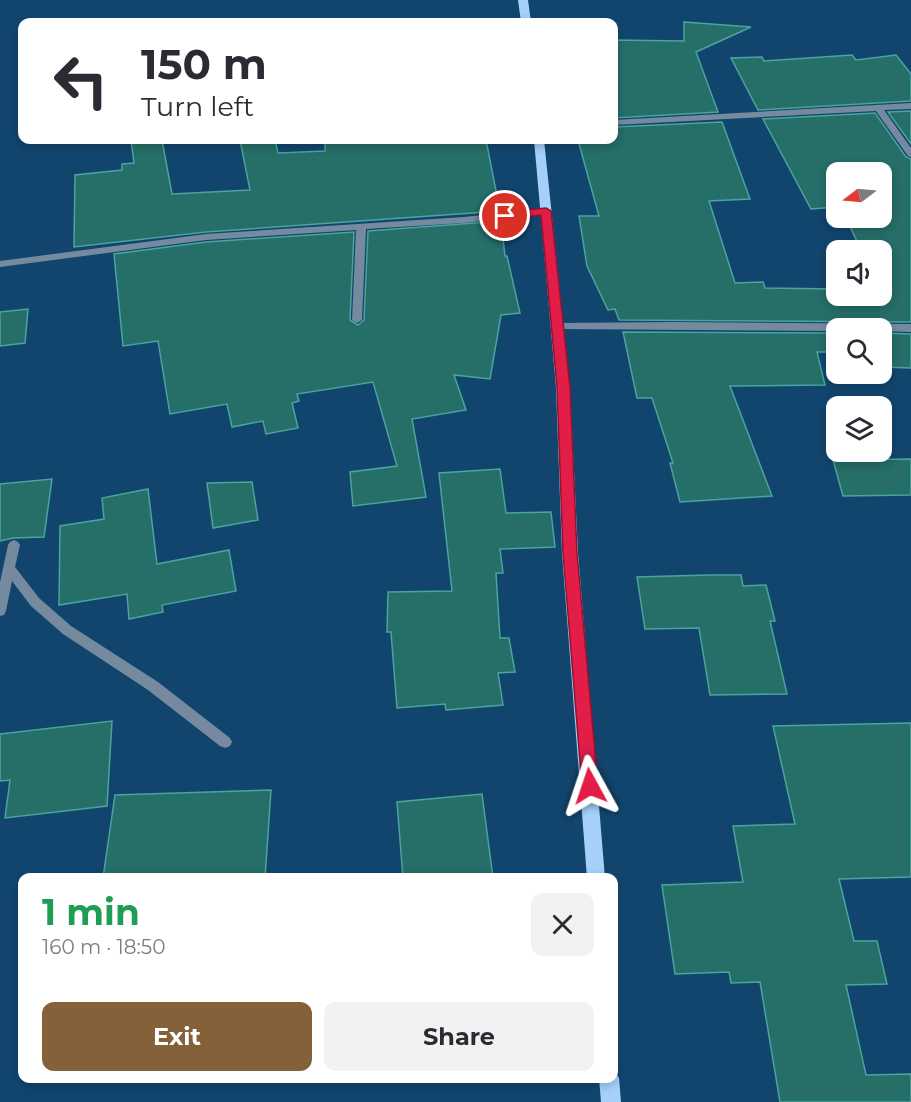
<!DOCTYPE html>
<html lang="en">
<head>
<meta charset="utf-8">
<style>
	:root { --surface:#fff; --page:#f2f2f3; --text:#2b2b33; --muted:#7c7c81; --accent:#85613a }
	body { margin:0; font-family:Montserrat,sans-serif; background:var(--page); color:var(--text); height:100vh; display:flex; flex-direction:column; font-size:22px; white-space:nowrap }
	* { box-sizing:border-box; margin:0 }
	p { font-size:20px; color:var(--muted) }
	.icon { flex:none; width:33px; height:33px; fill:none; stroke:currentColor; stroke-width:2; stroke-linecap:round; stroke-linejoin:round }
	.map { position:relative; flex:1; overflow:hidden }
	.panel { position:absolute; left:18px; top:873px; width:600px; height:210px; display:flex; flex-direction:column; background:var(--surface); border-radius:12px; box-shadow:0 3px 9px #0003 }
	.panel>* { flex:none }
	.banner { position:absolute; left:18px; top:18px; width:600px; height:126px; border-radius:12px; box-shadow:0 3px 9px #0003; background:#fff; color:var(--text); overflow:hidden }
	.needle { width:39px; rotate:254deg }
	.controls { position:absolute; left:826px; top:162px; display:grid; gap:12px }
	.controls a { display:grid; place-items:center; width:66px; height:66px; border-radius:12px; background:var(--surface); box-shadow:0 3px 9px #0003; font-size:30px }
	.pin { position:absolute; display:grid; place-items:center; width:51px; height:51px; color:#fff; margin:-26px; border:3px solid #fff; border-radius:50%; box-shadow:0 2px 6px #0007 }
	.me { position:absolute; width:66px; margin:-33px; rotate:355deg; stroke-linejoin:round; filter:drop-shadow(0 0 4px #0008) }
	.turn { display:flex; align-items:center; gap:21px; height:126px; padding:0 24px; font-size:27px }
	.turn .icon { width:78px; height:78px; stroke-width:2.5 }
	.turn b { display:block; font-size:42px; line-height:51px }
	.round { display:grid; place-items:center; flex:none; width:63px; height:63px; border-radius:12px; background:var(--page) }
	.headline { display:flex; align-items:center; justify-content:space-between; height:102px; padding:0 24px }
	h1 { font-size:36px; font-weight:700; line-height:45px; color:#1e9e55 }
	.action { display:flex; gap:12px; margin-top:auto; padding:12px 24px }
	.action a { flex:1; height:69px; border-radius:12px; background:var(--accent); color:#fff; font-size:24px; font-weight:700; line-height:69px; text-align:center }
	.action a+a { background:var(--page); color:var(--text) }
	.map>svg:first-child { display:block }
</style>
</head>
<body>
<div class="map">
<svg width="911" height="1102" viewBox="0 0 911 1102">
	<rect width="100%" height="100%" fill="#12456e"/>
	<path fill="#266e68" stroke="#49a59e" stroke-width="1.5" d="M684,22L751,27L696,52L718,112L614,118V40L684,41Z
		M852,55L856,60L896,55L911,74V101L758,110L731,58L762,57L764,61Z
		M911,111V144L888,112Z
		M875,113L906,157L911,159V322L619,320L615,309L608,310L587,266L579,216H599L578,140H614V127L722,122L750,199L709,201L735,283L763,282L765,288L837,289V296H882V250H861L846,218H882V172H837V207L811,209L763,119Z
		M131,140H162L172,194L250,190L240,140H275L278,153L325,151V140H486L500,211L206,232L74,247L75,175L122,170V164L134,163Z
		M501,221L505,256H507L520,313L501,315L490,379L454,375L466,410L412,419L426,497L353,506L350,472L397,466L373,382L297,394L299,401L292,403L298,428L266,434L263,421L232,427L227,404L170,414L158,341L123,346L114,254L206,242L354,232L350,320L358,325L364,320L368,231Z
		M28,309L25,343L0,346V312Z
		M623,332L837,333V352H817L825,385L730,386L772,496L680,502L670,463H673L652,398H637Z
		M882,333L911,334V368L882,367Z
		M911,459V495L843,496L833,460Z
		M500,469L506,513L551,512L555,547L500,549L503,573H496L500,638H509L515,672L498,673L503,705L446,710L445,704L397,708L391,632H387L388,592L452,591L439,473Z
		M52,479L44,537L13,538L0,541V484Z
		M252,482L258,520L213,528L207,483Z
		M148,489L157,564L229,550L236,591L162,605L163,612L129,619L127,594L59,605L60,526L104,519L102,498Z
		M709,575H741L743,586L766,585L775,621H770L787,694L710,695L699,628L645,629L637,577Z
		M112,721L107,806L5,818L10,780L0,781V734Z
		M911,723V877L839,879L854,941H877L887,984L846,985L866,1075L911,1074V1102H780L760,982L731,983L729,972L675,974L662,885L743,882L733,826L795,824L773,726Z
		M271,790L265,878H103L115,795Z
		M482,794L493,878H403L397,802Z"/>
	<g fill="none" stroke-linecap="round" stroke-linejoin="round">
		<path fill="#758a9e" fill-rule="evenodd" d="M14,540L18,542L20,545L15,567L39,598L71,626L158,682L230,738L232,742L230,746L225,748L220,746L148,690L63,634L31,606L12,581L6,611L4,615L0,616V582L8,545L10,542Z"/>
		<path fill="#758a9e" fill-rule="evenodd" d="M911,103V109L884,110L911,148V157L908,156L876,111L614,125V120Z
			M546,208L551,211L549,213L464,223L366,229L362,320L357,323L352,320L356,230L206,240L0,267V261L206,234L464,217Z
			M677,322L911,324V332L882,331V328H837V331L557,329L552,326L557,323Z"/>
		<path fill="#a4d0fa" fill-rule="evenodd" d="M518,0H528L531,22H521Z
			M534,140H544L570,387L578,553L605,878H587L562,553L556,387Z
			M614,1070L619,1078L621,1102H601L599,1078H614Z"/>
	</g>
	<path fill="#e11d48" stroke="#92132f" stroke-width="1.5" d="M546,208L551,211L570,387L577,553L598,786L595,792L590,794L584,792L582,786L563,553L557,387L541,215L505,219L500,216L505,212Z"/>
</svg>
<div class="controls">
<a><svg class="needle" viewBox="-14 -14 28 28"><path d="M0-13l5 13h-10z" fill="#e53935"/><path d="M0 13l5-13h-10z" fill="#7c7c81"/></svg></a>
<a><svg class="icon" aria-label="sound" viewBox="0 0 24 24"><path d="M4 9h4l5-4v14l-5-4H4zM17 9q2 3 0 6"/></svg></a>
<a><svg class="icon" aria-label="search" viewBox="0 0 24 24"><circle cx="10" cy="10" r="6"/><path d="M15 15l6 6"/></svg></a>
<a><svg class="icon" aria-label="layers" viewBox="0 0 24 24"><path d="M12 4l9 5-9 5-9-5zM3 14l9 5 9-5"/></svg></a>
</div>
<div class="pin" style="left:505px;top:216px;background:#d93025"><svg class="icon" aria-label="arrive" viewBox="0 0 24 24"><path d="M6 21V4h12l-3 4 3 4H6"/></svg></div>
<svg class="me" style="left:590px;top:786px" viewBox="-20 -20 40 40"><path d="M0-17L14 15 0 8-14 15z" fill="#e11d48" stroke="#fff" stroke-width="4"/></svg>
<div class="banner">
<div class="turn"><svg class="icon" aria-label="left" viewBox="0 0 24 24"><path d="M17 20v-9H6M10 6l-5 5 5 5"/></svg><div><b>150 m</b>Turn left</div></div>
</div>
<section class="panel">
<div class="headline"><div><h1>1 min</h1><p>160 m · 18:50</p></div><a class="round"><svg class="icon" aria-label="close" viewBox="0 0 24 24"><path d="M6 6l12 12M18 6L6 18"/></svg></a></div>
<div class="action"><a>Exit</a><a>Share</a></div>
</section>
</div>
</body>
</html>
